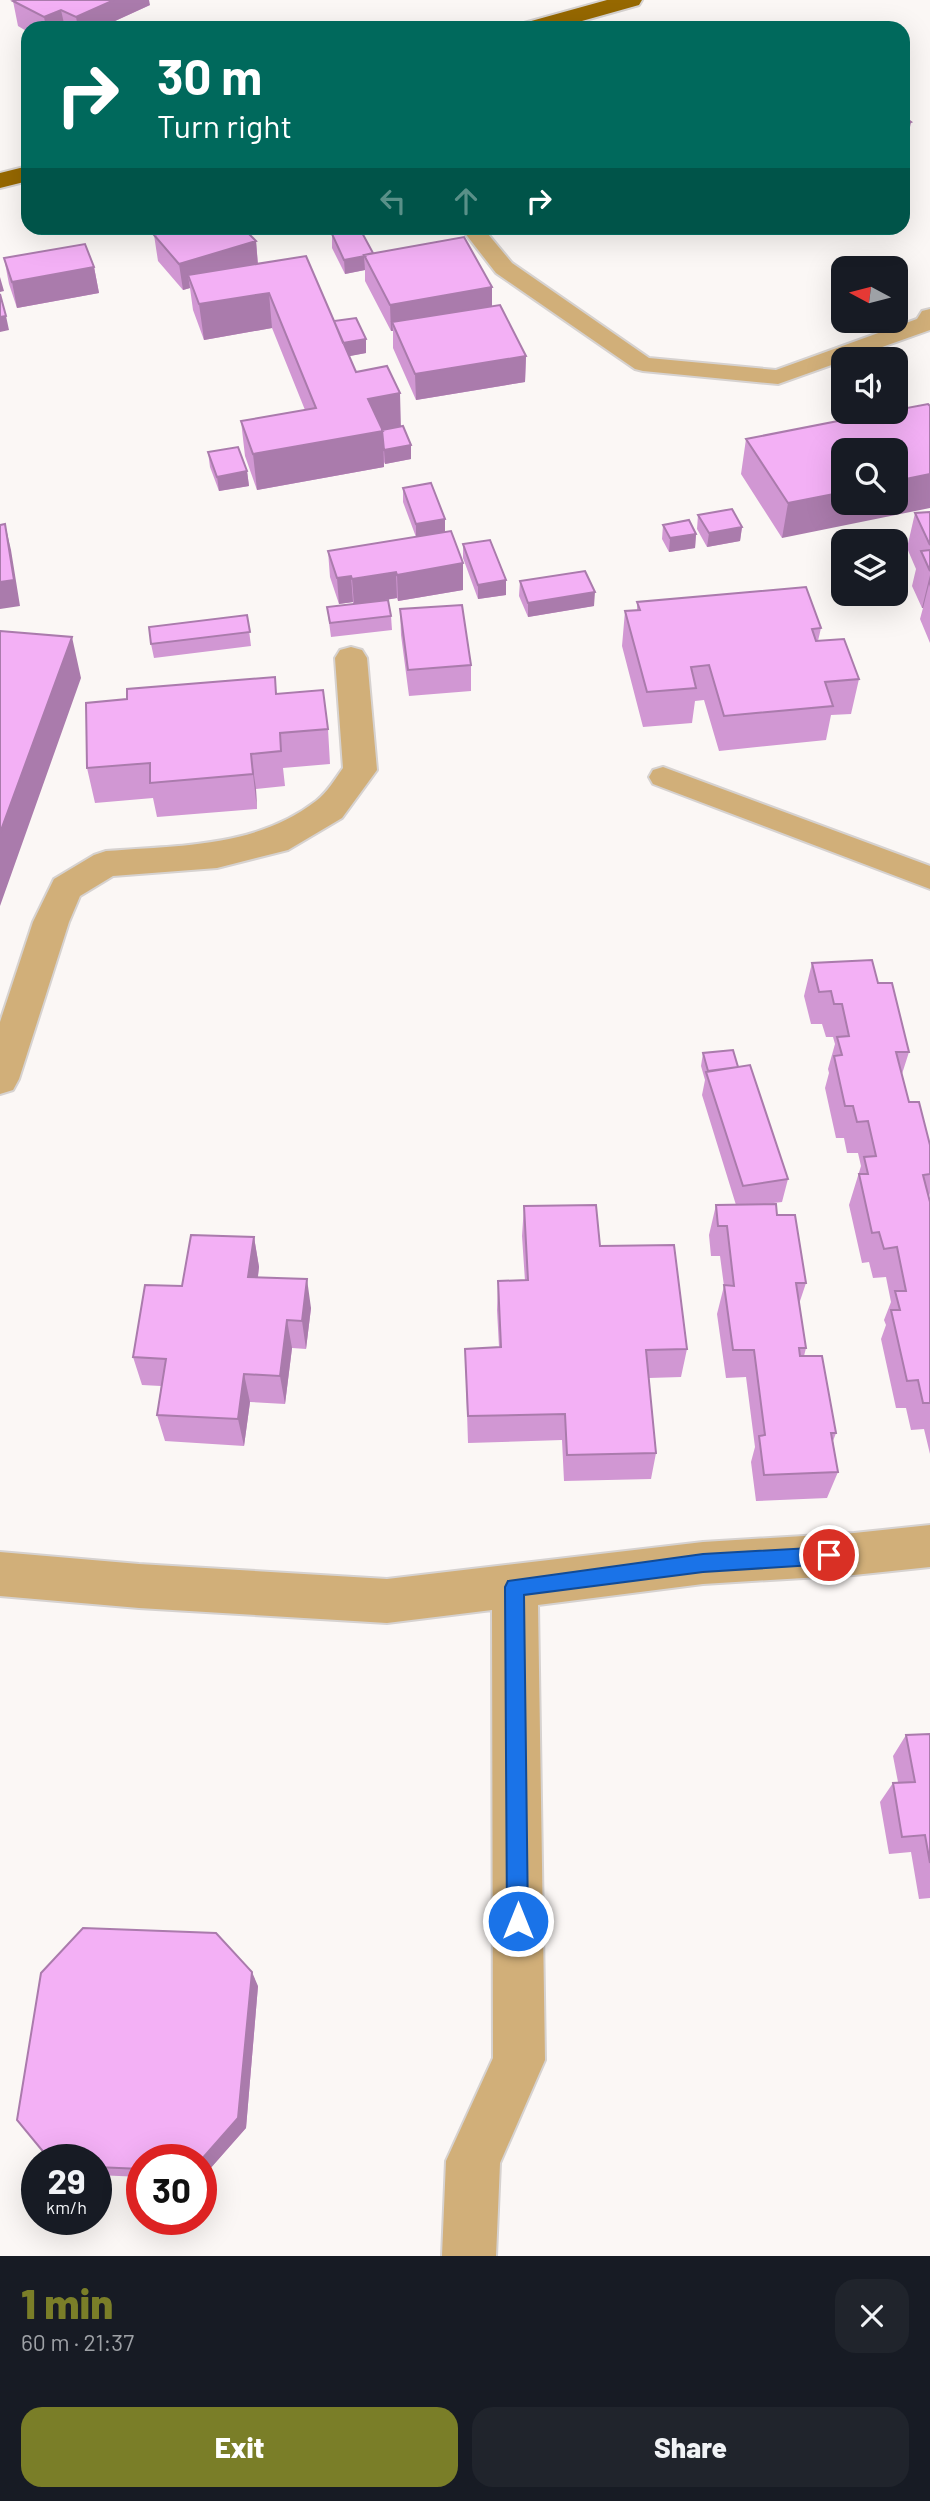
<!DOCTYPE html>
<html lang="en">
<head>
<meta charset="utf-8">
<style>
	:root { --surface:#171b24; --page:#20242c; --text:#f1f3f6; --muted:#9ea1a6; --accent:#7a7e28 }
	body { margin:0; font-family:Barlow,sans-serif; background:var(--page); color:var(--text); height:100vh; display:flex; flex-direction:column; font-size:26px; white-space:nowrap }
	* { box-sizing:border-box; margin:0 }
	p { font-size:23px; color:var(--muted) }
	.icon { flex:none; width:38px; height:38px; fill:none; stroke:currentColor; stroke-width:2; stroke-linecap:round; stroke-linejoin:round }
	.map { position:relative; height:2256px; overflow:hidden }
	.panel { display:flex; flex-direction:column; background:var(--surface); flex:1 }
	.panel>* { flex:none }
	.guide { position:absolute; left:21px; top:21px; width:889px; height:214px; border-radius:21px; box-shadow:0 7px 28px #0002; background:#00695c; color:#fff; overflow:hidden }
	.needle { width:46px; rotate:277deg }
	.controls { position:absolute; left:831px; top:256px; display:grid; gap:14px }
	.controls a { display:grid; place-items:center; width:77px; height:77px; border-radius:14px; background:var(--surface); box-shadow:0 7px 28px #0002; font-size:35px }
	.speed { position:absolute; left:21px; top:2144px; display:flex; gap:14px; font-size:35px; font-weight:700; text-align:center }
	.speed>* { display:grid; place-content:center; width:91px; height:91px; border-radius:50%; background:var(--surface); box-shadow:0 7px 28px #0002; line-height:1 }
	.speed small { font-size:18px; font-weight:400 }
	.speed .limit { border:10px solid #d22; background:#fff; color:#111 }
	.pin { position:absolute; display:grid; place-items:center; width:60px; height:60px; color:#fff; margin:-30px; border:4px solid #fff; border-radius:50%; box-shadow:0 2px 7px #0007 }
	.me { position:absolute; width:77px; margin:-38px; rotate:0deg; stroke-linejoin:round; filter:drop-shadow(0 0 5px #0008) }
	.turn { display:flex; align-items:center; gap:24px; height:147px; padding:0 21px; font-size:32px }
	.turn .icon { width:91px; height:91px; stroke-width:2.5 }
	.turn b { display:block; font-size:49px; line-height:60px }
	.lanes { display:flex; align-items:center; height:66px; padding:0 21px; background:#0003; justify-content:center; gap:35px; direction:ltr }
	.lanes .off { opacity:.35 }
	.round { display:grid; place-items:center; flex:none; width:74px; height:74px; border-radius:21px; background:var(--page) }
	.overview { display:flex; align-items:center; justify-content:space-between; height:119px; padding:0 21px }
	h1 { font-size:42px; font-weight:800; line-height:52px; color:var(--accent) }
	.cta { display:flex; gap:14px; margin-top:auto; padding:14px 21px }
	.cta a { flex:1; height:80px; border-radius:21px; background:var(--accent); color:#fff; font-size:28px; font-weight:800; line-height:80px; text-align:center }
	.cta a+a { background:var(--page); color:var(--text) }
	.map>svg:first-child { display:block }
</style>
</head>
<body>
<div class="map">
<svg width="930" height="2256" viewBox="0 0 930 2256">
	<rect width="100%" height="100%" fill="#fbf7f5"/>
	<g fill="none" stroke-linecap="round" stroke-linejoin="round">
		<g stroke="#d6d2d0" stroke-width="4">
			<path id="service" d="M461,228H483L512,263L649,358L776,370L917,319L922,311L930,309V330L778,384L643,371L635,369L496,273Z
				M663,767L930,866V889L653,784L649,777L653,770Z"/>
		</g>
		<g stroke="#d6d2d0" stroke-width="4">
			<path id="minor" d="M351,647L362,650L367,658L377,770L342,818L288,850L217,868L113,876L80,896L69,922L19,1079L13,1090L0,1094V1022L33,922L54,879L94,855L106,851C179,845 255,848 316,801C327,793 335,779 343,768L335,658L340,650Z
				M930,1525V1567L854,1575L703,1584L538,1605L545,2060L500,2163L496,2256H442L446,2161L493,2058L492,1610L387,1623L139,1608L0,1596V1552L139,1564L387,1579L703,1542L854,1533Z"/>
		</g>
		<g stroke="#d6d2d0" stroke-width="4">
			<path id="trunk" d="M607,0H642L639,5L557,28H521L524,23Z
				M28,166V181L0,188V173Z"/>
		</g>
		<use href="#service" fill="#d1af79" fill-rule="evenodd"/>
		<use href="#minor" fill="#d1af79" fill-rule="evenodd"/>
		<use href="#trunk" fill="#966800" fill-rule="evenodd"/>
	</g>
	<path fill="#d197d3" d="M13,1L150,5L115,21V26L111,28H28V32L18,26Z
		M169,228H243L256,241L258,264L334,321L366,353L349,356L356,372L401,426L411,445V459L385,464L384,462V467L257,490L245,456L241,421L305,410L272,328L204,340L193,310L190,288L183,290L158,261L154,235L169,230Z
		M681,228H702L687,233Z
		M332,234L492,306L526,356L525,382L416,400L393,348V331H391L365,281V270L345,274L332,248Z
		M4,258L94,267L99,293L17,308L9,284Z
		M930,406L782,538L741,474L746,439Z
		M208,452L247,471L249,486L219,491L210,467Z
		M403,488L445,532L463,590L398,601L397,598L373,602L391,616L392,630L331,637L327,607L353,604V602L339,604L330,577L328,551L416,537L403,502Z
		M930,512V643L920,619L923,608H922L912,586L916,569L907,548L915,513Z
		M698,515L742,527L740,541L707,547L697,529Z
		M663,525L696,534L695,548L669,552L662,539Z
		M463,544L506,595L478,599L463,558Z
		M520,581L594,606L528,617L519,596Z
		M637,602L821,628L818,641L859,679L851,714L831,715L826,740L719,751L704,700L695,701L692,723L643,727L622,646L625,611L637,610Z
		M400,609L471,665V691L409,696L401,635Z
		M247,615L251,646L154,658L151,644Z
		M276,694L328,729L330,764L283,768L285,786L256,789L257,809L157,817L153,798L95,803L87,768Z
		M812,963L878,983L909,1052L902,1074L909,1102L930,1145V1193L929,1197L930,1202V1454L924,1429L911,1430L906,1408H896L881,1339L886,1325L884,1320L891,1302L886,1277L873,1278L869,1262L862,1263L849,1205L861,1166L858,1153H847L844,1138H836L825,1088L829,1073L828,1069L835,1044L833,1037H826L822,1024H811L804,996Z
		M703,1053L738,1067L788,1179L782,1202L765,1204L777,1215L806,1283L799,1304L806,1348L804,1356L836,1433L833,1441L838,1472L827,1498L756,1501L751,1462L755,1447L746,1377L726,1378L717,1314L724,1286L720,1256H711L709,1235L716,1205H736L702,1095L705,1080L701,1066Z
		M524,1206L600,1246L687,1349L681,1377L649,1378L656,1453L651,1479L564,1481L562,1440L468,1443L465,1349L499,1347L497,1310L498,1281H525L522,1236Z
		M254,1237L259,1267L258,1277L311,1308L306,1349L292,1348L285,1404L250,1402L244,1446L165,1441L157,1415L161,1386L142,1385L133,1357L182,1286Z
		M930,1734V1898L919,1899L911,1852L889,1854L880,1802L893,1783L898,1782L893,1756L906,1735Z
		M258,1986L246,2128L201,2179V2160H142V2177L96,2175V2160Z"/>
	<path fill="#aa7bac" d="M107,0H149L150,5L115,21V26L111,28H78L76,17Z
		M61,10L65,28H46L44,17Z
		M911,122L903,163V125Z
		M687,228H702L687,233Z
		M256,241L258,267L188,275L190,288L183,290L179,264Z
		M364,256L365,270L345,274L344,260Z
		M94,267L99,293L17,308L12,282Z
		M0,277L4,291L0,292Z
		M492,287V314L392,322L393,331H391L390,305Z
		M269,293L272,328L204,340L199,304Z
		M6,316L9,330L0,332V317Z
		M366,339V353L340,358L339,344Z
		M526,356L525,382L416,400L415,374Z
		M400,393L401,429L383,432L384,467L257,490L253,454L368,399Z
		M411,445V459L385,464L384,450Z
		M247,471L249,486L219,491L217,477Z
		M930,474V508L782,538L788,503L844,492V502H896V481Z
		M445,519V533L416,538V524Z
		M5,524L11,550L20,606L0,609V582Z
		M742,527L740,541L707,547L709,533Z
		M696,534L695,548L669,552L670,538Z
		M463,563V590L398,601L397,575Z
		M396,572L397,598L354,605L352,579Z
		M930,575V587L929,584L923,608H922Z
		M351,576L353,602L339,604L337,578Z
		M506,580V595L478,599V585Z
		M595,592L594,606L528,617V603Z
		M72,637L81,678L0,906V833Z
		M251,754L256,789L257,809L253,774Z
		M254,1237L259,1267L254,1306L248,1277Z
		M307,1279L311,1308L306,1349L302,1321Z
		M287,1320L292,1348L285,1404L280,1376Z
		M244,1374L250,1402L244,1446L238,1419Z
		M252,1972L258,1986L246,2128L201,2179V2160Z"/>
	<path fill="#f3b0f5" stroke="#aa7bac" stroke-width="2" d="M17,0H109L112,1L76,17L61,10L44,17L13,1Z
		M903,116L911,122L903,125Z
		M171,228H243L256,241L179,264L154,235L173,229Z
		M360,229L373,253L364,255L365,256L344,260L332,234Z
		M464,237L492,287L390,305L364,255Z
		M85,244L94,267L12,282L4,258Z
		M306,256L356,372L387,366L400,393L368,399L383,431L253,454L241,421L316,408L269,293L199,304L188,275Z
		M0,294L6,316L0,317Z
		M500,305L526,356L415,374L392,322Z
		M356,318L366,339L343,343L334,321Z
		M928,404L930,406V474L896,481V450H844V492L788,503L746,439L889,411H896V410Z
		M403,426L411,445L384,450L382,430Z
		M238,447L247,471L217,477L208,452Z
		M431,483L445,519L416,524L403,488Z
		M732,509L742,527L709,533L698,515Z
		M930,512V545L915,513Z
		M689,520L696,534L670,538L663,525Z
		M5,524L14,580L0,582V525Z
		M451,531L463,563L397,575L396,572L352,579L351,576L337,578L328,551Z
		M490,540L506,580L478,585L463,544Z
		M930,550V571L921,551Z
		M585,571L595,592L528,603L520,581Z
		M806,587L821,628L812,629L816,641L844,639L859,679L825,682L833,706L724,716L709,665L691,667L696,688L647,692L625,611L640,610L637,602Z
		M388,600L391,616L330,623L327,607Z
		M462,605L471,665L408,670L400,609Z
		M247,615L250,632L151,644L149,627Z
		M0,631L72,637L0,833Z
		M275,677L276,694L323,690L328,729L280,733L281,751L251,754L253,774L150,783V763L87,768L86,703L127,699V689Z
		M872,960L878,983H892L909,1052H896L909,1102H919L930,1145V1174L923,1175L930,1202V1403H923L918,1380L907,1381L891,1310H900L895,1291H906L897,1247L884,1249L879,1232L872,1233L859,1174H868L864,1157L876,1156L868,1121L857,1122L853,1106H845L834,1056L842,1055L837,1037L849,1036L842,1004H834L831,991L819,992L812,963Z
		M733,1050L738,1067L708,1071L703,1053Z
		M750,1065L788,1179L743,1186L706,1072Z
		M776,1204L777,1215H795L806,1283H796L806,1348H799L800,1356H822L836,1433H831L838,1472L764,1475L759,1436L765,1435L754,1350H733L724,1285L734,1286L727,1226H718L716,1205Z
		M596,1205L600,1246L674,1245L687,1349L646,1350L656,1453L567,1455L565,1414L468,1416L465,1349L501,1347L498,1281L528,1280L524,1206Z
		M191,1235L254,1237L248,1277L307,1279L302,1321L287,1320L280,1376L244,1374L238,1419L157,1415L166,1359L133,1357L145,1285L182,1286Z
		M930,1734V1863L925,1835L902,1837L893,1783L915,1782L906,1735Z
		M83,1928L216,1933L252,1972L238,2118L201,2160H142V2169L96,2167V2160H50L17,2120L41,1973Z"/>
	<path fill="#1a73e8" stroke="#114b97" stroke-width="2" d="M829,1547L836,1549L838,1555L836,1562L829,1564L703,1572L524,1595L528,1921L525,1928L518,1931L510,1928L507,1921L505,1587L508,1581L703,1554Z"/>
</svg>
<div class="controls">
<a><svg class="needle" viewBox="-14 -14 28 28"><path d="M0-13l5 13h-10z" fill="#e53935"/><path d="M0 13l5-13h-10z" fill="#9ea1a6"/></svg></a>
<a><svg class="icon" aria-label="sound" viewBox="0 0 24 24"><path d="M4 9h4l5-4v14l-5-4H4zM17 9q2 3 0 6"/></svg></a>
<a><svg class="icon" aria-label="search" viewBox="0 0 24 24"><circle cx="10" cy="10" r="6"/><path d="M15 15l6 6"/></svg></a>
<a><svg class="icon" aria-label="layers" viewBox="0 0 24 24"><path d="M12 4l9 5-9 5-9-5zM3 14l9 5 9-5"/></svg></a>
</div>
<div class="speed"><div>29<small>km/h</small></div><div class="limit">30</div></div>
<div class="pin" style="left:829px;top:1555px;background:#d93025"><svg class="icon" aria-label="arrive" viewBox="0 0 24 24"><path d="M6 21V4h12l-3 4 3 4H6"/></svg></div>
<svg class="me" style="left:518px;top:1921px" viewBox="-20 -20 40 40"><circle r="17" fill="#1a73e8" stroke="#fff" stroke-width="3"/><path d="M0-11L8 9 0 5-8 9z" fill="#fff"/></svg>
<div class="guide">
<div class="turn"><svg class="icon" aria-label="right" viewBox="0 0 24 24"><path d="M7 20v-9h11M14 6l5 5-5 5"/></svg><div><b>30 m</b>Turn right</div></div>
<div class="lanes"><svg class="icon off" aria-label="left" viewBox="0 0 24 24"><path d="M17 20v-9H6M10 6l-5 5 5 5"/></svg><svg class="icon off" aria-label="ahead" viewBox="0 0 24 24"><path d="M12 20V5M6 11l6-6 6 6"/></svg><svg class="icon" aria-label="right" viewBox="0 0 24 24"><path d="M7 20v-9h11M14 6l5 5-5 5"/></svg></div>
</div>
</div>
<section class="panel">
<div class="overview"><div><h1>1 min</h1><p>60 m · 21:37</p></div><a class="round"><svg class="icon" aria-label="close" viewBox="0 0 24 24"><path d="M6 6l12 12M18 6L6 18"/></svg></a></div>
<div class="cta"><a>Exit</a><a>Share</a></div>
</section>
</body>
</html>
